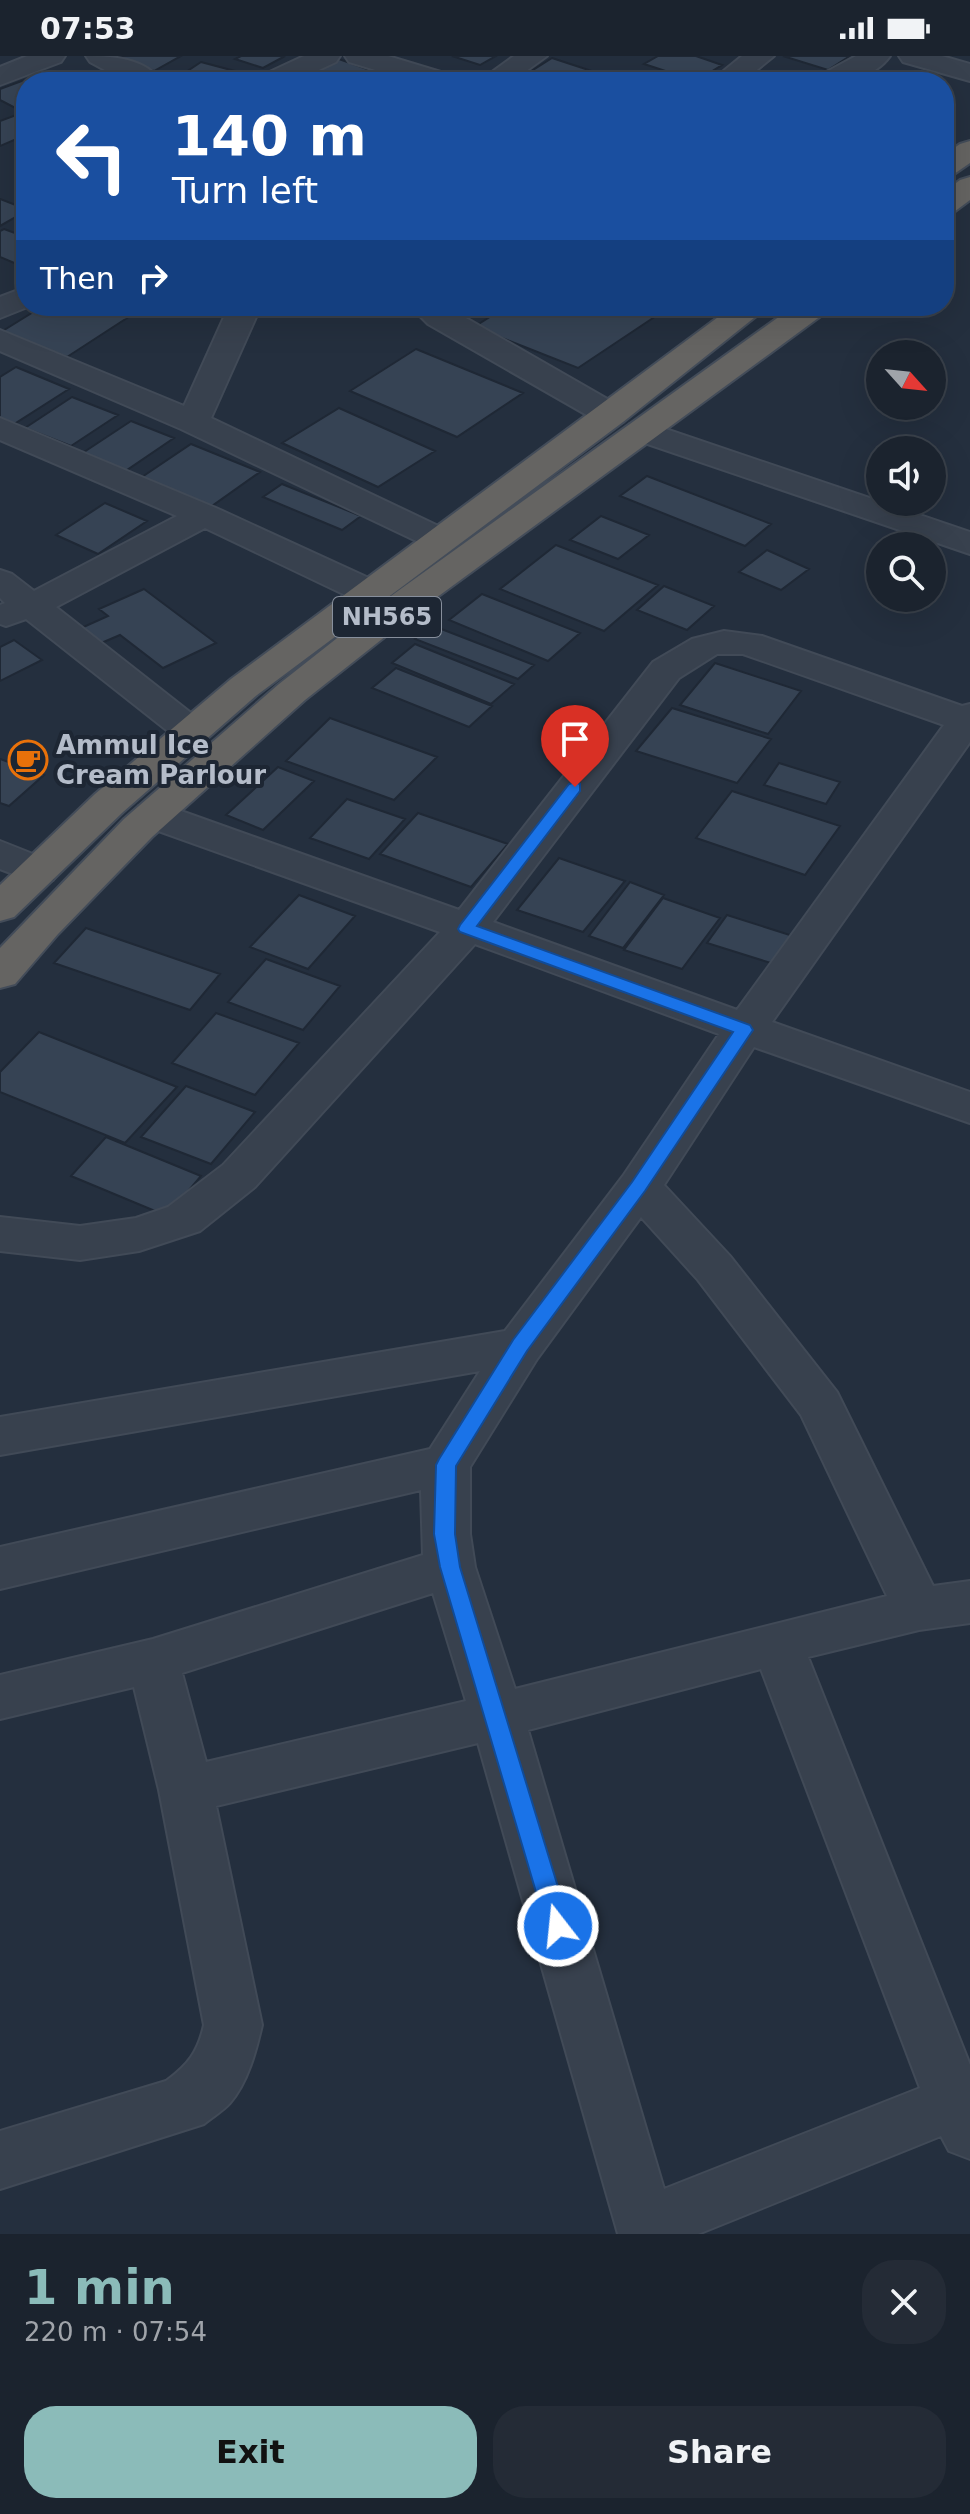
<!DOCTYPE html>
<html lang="en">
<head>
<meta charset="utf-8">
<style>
	:root { --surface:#1b232e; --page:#242b36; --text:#f1f3f6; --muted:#a0a4aa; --line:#39404a; --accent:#8bbbb9 }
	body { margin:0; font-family:"DejaVu Sans",sans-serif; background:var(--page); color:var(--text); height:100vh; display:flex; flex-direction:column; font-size:30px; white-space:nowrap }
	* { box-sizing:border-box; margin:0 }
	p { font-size:26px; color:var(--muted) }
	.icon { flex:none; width:44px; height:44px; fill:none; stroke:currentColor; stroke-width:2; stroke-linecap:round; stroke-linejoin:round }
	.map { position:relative; height:2178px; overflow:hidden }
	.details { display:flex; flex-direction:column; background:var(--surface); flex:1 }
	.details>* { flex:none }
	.guide { position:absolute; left:16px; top:16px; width:938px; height:244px; border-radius:32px; box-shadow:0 8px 32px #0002,0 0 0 2px var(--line); background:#1a4fa0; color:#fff; overflow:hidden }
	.needle { width:52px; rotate:117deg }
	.buttons { position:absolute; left:866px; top:284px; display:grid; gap:16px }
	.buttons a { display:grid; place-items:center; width:80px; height:80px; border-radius:50%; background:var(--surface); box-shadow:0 8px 32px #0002,0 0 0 2px var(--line); font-size:40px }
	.pin { position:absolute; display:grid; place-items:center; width:68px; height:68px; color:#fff; margin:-82px -34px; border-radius:50% 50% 50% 0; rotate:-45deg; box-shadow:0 0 8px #0007 }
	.pin .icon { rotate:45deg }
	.me { position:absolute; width:88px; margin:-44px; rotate:344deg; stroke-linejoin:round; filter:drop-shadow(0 0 6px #0008) }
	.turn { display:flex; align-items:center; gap:28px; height:168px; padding:0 24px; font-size:36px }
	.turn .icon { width:104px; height:104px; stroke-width:2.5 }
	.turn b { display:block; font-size:56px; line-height:68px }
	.then { display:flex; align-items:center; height:76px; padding:0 24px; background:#0003; gap:16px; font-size:30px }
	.round { display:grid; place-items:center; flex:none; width:84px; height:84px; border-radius:32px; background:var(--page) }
	.head { display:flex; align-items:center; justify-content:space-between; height:136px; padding:0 24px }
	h1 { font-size:48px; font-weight:800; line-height:60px; color:var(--accent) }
	.cta { display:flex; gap:16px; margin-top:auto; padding:16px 24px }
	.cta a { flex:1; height:92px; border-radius:32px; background:var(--accent); color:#111; font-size:32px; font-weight:800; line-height:92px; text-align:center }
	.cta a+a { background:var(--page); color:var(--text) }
	.status { display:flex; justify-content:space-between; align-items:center; height:56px; padding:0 40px; background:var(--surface); direction:ltr }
	.status svg { height:22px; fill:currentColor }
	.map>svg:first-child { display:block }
</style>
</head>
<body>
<div class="status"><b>07:53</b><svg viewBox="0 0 49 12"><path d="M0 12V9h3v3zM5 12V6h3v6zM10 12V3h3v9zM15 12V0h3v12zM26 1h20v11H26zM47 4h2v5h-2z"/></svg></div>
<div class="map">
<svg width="970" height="2178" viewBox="0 0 970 2178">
	<rect width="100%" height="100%" fill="#242f3e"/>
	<path fill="#364354" stroke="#1f2835" stroke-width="2" d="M110,0H181L154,15Z
		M241,0H285L263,12L235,3Z
		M452,0H496L480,9Z
		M658,0H696L722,9L696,25L644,8Z
		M783,0H850L828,14Z
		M336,2L370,14L348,26H315L302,21Z
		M552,2L613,22L606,26H539L522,21Z
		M201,6L246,18L234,26H171Z
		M27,23L33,26H26V53L21,55L0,44V33Z
		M16,59L26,64V79L0,90V65Z
		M0,143L26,153V155L0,170Z
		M4,173L26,181V212L0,201V175Z
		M43,250H96L127,262L67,301L1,276Z
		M111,250H150L135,259Z
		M507,250H663L668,252L578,312L474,271Z
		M416,293L523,337L457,381L350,335Z
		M16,311L69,333L11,370L0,365V321Z
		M72,341L118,359L71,390L25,372Z
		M339,352L435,395L378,431L282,387Z
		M131,365L174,382L121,418L78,400Z
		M191,388L260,416L209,452L139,423Z
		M647,420L771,468L745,490L620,440Z
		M282,428L361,460L342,474L263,441Z
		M105,447L147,465L98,498L56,479Z
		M601,460L649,479L618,503L570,484Z
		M556,489L658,529L604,575L500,533Z
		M767,494L809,513L781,534L739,516Z
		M664,530L714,550L687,574L637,554Z
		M144,533L216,587L163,612L120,579L99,588L79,573L108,560L99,553Z
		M482,538L580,577L548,605L449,564Z
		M431,569L534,609L518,623L415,583Z
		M14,584L42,604L0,625V591Z
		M415,588L514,628L491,648L392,607Z
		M715,607L801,635L768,678L680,649Z
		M396,612L492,650L469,671L372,632Z
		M672,652L771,683L737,727L636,695Z
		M330,662L437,701L394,744L286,705Z
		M0,703L44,719L9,750L0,747Z
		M779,707L840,726L826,748L764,729Z
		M278,711L314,725L263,774L226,759Z
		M732,735L840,770L805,819L696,782Z
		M347,743L405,763L369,803L310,782Z
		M418,757L508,788L471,831L380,798Z
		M559,802L625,825L583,876L517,854Z
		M630,826L664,839L623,892L589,880Z
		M299,839L355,860L308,913L250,891Z
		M663,842L720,862L682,913L624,894Z
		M727,859L793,880L774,908L707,887Z
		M86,872L220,918L190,954L54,907Z
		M266,903L340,930L303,974L228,946Z
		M216,957L299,987L255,1039L172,1007Z
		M39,976L177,1031L125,1087L0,1036V1016Z
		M186,1030L255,1056L211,1108L141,1081Z
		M106,1081L201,1120L167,1160L71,1120Z"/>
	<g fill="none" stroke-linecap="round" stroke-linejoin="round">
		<g stroke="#414a57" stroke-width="4">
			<path id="minor" d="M27,0H65L61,6L0,29V11Z
				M86,0C112,0 145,2 162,26H127L90,6Z
				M304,0H340L336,6L293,26H257L261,20Z
				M345,0H388L454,20L458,26H415L349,6Z
				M514,0H547L511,26H478Z
				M742,0H774L742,26H710Z
				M856,0H890C873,24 841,26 815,26L819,20Z
				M899,0H942L970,8V25L903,6Z
				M26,231V250H30L0,262V241Z
				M229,250H261L211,362L453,477L458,484L453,491L441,494L429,491L181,373L0,295V274L184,350Z
				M410,250H445L623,352L627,359L623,366L611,369L599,366L428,268Z
				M0,362L216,452L384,529L389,537L384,545L371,548L358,545L205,472L56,551L205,668L211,676L205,684L192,687L179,684L26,563L6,570L0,568V549L5,547L0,542V514L12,518L34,535L177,460L0,384Z
				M642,365L970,476V498L630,382L626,375L630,368Z
				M724,575L762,580L962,650L970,648V686L772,966L970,1036V1067L754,991L664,1129L730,1200L837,1336L933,1530L970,1525V1567L919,1574L808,1601L970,2009V2103L949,2095L941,2080L698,2178H618L478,1687L216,1750L262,1969C256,1995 248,2026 230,2047C223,2055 212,2061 204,2068L0,2133V2075L166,2025C188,2009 198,1996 204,1969L159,1734L134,1631L0,1663V1619L153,1583L423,1499L421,1434L0,1533V1491L430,1393L480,1315L0,1399V1361L505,1275L623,1120L719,978L475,888L255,1131L200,1175L139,1195L80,1204L0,1195V1161L80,1170L136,1162L168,1151L223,1109L440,876L139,768L134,759L139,750L153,747L167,750L459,854L653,606L692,583ZM717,598H743L944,669L737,954L493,866L679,622ZM641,1161L698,1224L801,1359L887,1540L515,1633L475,1511L470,1478V1411L537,1303ZM433,1537L466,1645L206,1706L182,1617ZM761,1613L920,2032L664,2133L528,1674Z
				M0,785L53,806L59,815L53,824L39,828L0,813Z"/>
		</g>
		<g stroke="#434c59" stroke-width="4">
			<path id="trunk" d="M970,85V107L954,118L944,121V99L960,88Z
				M970,121V144L954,156L944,159V136L960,124Z
				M733,250H769L623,366L257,639L123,756L14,861L0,865V829L95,738L231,623Z
				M794,250H830L825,257L410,561L305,644L152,781L58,878L15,928L0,932V892L124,763L279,628L384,545Z"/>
		</g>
		<use href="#minor" fill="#38414e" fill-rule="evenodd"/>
		<use href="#trunk" fill="#656462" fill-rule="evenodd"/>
	</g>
	<path fill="#1a73e8" stroke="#114b97" stroke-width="2" d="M575,726L580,728V735L477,870L750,969L753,974L645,1135L527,1295L456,1410L455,1478L460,1511L570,1870L566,1877L558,1880L550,1877L546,1870L440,1511L434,1478L436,1409L439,1403L513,1284L632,1126L733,976L460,876L458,873L460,869L569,728Z"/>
	<defs>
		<g id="cafe-ring" transform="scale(2)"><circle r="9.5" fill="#1d2633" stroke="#e8710a" stroke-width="1.5"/><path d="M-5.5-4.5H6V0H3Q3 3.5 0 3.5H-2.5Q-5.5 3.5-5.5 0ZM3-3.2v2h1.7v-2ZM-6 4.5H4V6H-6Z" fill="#e8710a"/></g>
	</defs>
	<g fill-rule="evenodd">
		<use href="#cafe-ring" x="28" y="704"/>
	</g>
	<g text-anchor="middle" stroke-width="8" stroke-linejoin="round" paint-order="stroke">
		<rect fill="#1d2633" stroke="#878f9c" stroke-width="2" x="333" y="541" width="108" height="40" rx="6"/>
		<g font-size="24" font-weight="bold" fill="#b4bcc9">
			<text x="387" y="569">NH565</text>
		</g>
		<g font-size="26" font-weight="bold" fill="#b4bcc9" stroke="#1d2633" text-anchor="start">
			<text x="56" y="698">Ammul Ice<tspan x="56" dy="30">Cream Parlour</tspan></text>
		</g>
	</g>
</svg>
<div class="buttons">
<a><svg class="needle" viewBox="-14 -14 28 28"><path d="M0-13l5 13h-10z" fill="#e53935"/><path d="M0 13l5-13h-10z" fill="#a0a4aa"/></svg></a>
<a><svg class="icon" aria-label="sound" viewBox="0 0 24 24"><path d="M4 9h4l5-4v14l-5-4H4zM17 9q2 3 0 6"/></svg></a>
<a><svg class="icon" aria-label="search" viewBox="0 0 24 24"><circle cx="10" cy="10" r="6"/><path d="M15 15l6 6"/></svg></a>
</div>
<div class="pin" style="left:575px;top:731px;background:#d93025"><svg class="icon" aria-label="arrive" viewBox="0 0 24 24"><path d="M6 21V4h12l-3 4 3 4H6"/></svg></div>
<svg class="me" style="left:558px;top:1870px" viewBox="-20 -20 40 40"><circle r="17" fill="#1a73e8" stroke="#fff" stroke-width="3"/><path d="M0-11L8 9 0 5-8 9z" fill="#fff"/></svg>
<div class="guide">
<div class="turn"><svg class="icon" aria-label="left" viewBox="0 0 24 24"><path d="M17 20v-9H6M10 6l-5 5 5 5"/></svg><div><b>140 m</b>Turn left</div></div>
<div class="then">Then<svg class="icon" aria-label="right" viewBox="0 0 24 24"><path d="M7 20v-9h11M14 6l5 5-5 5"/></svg></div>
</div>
</div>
<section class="details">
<div class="head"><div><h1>1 min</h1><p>220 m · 07:54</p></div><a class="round"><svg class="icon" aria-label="close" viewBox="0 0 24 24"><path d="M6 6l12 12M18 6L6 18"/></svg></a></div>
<div class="cta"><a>Exit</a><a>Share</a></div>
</section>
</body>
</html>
